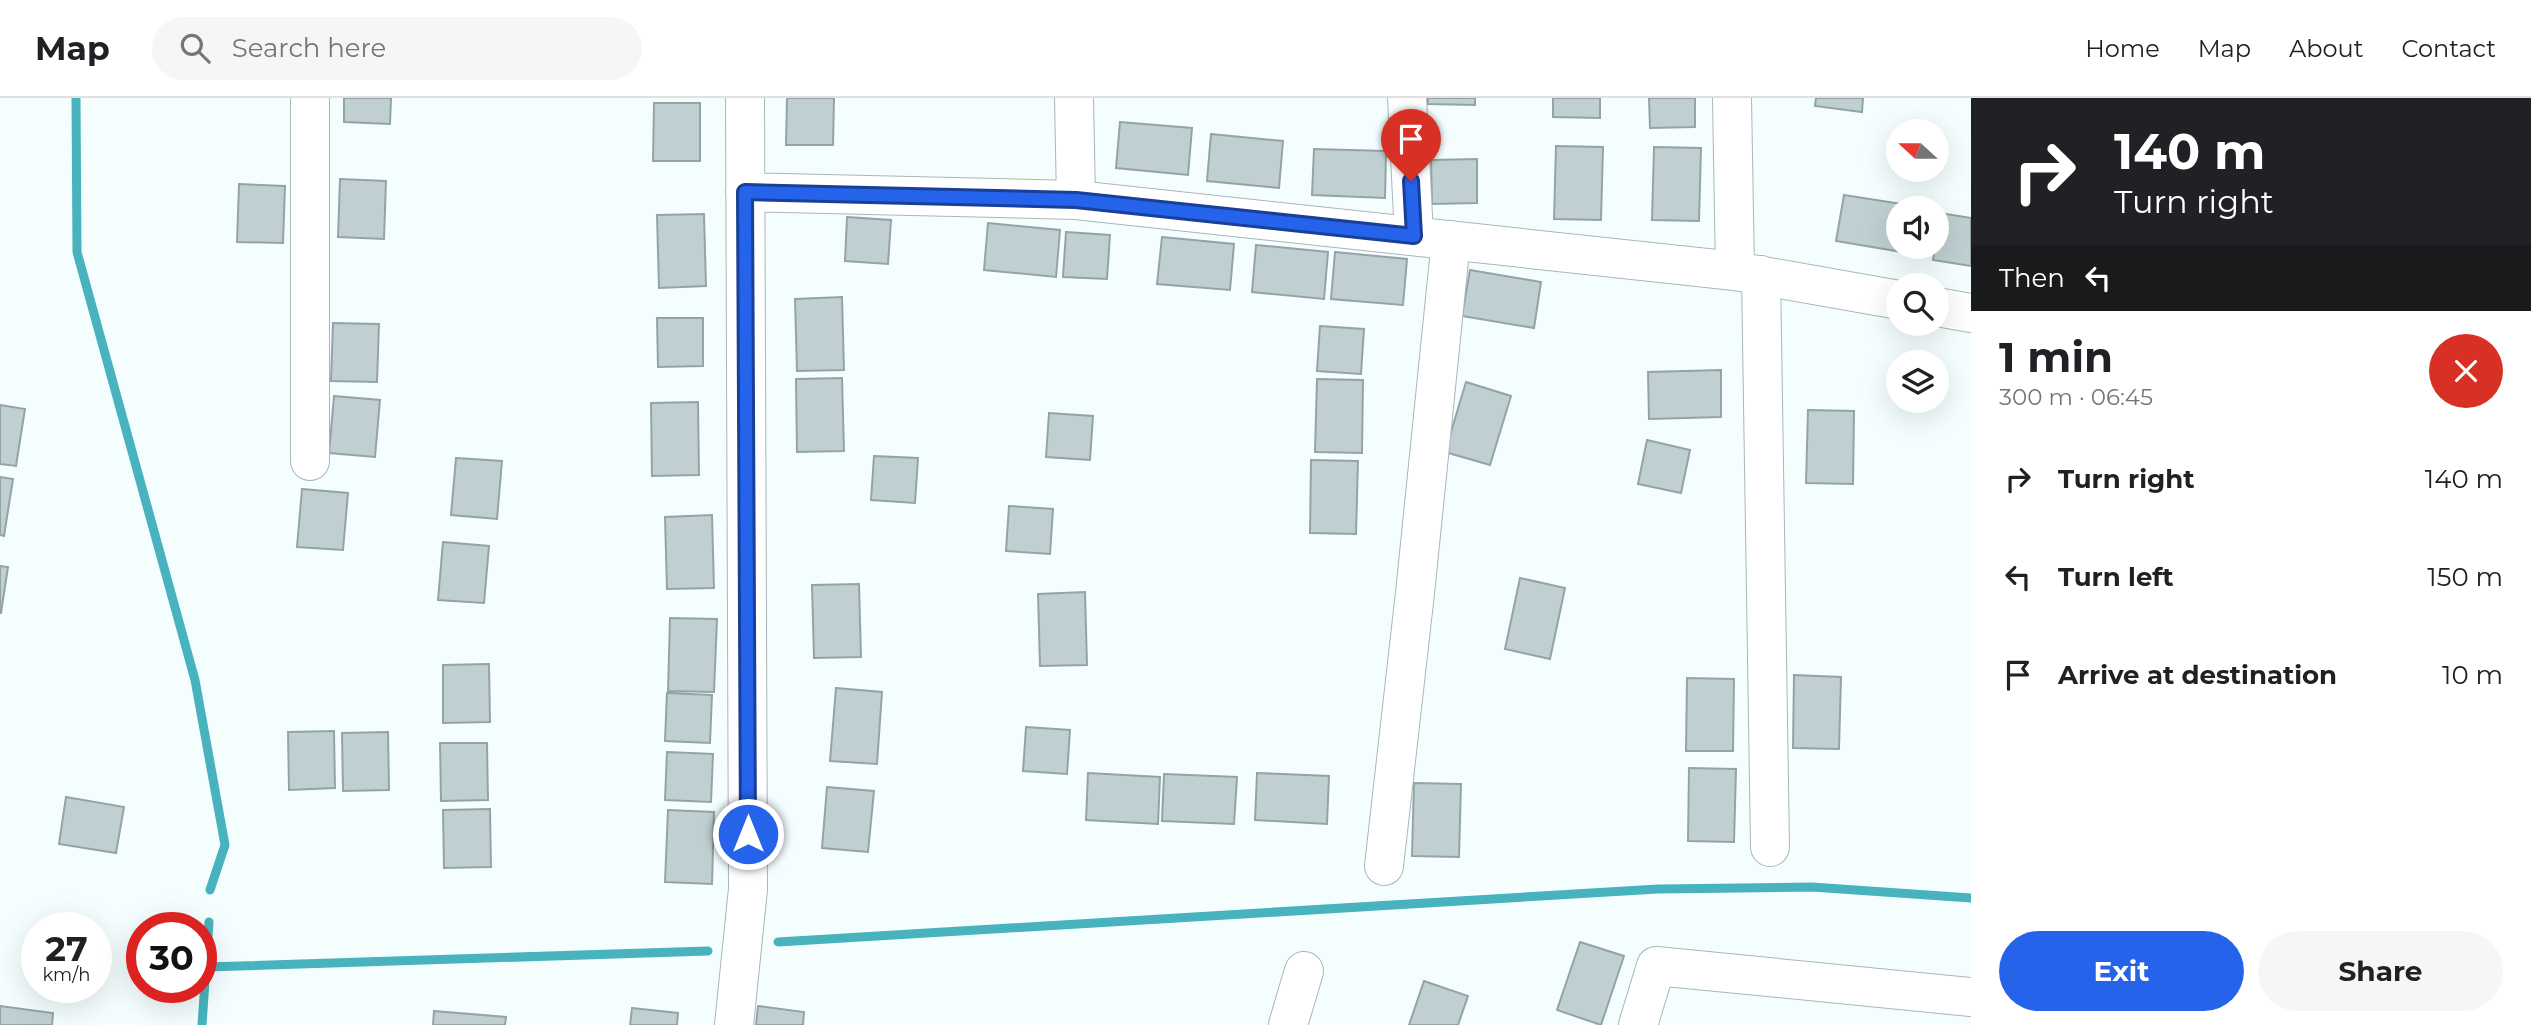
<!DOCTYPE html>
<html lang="en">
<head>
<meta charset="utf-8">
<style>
	:root { --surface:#fff; --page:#f6f6f6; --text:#202124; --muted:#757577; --line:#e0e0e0; --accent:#2563eb }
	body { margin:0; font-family:Montserrat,sans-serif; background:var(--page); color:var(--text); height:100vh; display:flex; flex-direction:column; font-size:26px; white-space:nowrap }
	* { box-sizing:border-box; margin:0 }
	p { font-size:23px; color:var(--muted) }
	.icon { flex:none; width:38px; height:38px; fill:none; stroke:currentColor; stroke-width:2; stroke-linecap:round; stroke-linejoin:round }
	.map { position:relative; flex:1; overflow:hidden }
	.side { display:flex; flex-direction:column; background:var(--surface); width:560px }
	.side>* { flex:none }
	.banner { background:#202124; color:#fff; overflow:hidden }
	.needle { width:46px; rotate:291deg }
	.buttons { position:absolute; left:1886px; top:21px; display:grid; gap:14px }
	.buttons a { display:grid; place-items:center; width:63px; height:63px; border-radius:50%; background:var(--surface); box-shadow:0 7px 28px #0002; font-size:35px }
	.speed { position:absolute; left:21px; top:814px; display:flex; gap:14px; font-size:35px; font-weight:700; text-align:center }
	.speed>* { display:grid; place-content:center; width:91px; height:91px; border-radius:50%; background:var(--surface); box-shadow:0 7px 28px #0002; line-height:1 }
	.speed small { font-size:18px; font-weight:400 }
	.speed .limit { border:10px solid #d22; background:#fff; color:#111 }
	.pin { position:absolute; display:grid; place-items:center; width:60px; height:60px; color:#fff; margin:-72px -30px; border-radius:50% 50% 50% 0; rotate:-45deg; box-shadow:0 0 7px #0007 }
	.pin .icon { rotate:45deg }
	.me { position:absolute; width:77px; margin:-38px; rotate:0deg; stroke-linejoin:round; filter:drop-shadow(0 0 5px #0008) }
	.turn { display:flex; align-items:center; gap:24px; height:147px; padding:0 28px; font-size:32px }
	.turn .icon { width:91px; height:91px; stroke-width:2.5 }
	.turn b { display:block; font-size:49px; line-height:60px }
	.then { display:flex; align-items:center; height:66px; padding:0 28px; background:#0003; gap:14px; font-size:26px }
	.round { display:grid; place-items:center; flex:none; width:74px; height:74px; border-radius:37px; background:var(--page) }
	.overview { display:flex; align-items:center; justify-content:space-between; height:119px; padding:0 28px }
	h1 { font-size:42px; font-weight:700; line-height:52px }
	.action { display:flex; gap:14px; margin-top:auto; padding:14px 28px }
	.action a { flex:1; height:80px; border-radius:42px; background:var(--accent); color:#fff; font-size:28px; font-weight:700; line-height:80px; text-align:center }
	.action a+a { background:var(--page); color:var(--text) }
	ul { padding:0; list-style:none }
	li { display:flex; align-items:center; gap:21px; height:98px; padding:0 28px }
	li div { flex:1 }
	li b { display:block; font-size:26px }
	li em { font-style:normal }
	header { display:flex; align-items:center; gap:42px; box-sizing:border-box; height:98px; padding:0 35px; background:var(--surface); border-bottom:2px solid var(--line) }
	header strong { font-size:33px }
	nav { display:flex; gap:38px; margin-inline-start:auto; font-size:24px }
	.search { width:490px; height:63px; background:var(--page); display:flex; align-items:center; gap:18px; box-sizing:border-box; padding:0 24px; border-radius:38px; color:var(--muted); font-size:26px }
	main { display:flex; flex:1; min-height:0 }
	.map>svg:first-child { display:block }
</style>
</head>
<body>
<header>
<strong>Map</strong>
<div class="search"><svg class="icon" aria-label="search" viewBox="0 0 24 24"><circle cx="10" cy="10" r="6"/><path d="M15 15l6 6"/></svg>Search here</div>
<nav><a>Home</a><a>Map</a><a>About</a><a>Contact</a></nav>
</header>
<main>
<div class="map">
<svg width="1971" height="927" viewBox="0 0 1971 927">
	<rect width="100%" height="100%" fill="#f4feff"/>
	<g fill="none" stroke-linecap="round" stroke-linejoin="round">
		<path stroke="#48b3be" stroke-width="9" d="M76,0L77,154L195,582L225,747L210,792
			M778,844L1658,791L1812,789L1971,800
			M206,869L708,853
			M202,927L209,824"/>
	</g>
	<path fill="#c0d0d2" stroke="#94a3a5" stroke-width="2" d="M344,0H391L390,26L344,24Z
		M787,0H834L833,47H786Z
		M1428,0H1475V7L1428,6Z
		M1553,0H1600V20L1553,19Z
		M1649,0H1695V29L1650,30Z
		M1816,0H1863L1862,14L1815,8Z
		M654,5H700V63H653Z
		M1120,24L1192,30L1188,77L1116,70Z
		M1211,36L1283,43L1279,90L1207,83Z
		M1556,48L1603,49L1601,122L1554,121Z
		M1654,49L1701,50L1699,123L1652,122Z
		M1314,51L1386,53L1385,100L1312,97Z
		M1477,61V105L1432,106L1431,62Z
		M340,81L386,83L384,141L338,139Z
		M239,86L285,88L283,145L237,144Z
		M1844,97L1915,108V110H1899V149H1909L1908,155L1836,143Z
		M1940,115L1971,120V168L1933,162L1935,149H1937Z
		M704,116L706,188L659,190L657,117Z
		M847,119L891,122L888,166L845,163Z
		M988,125L1060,132L1056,179L984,172Z
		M1066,134L1110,137L1107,181L1063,179Z
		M1162,139L1234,146L1230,192L1157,186Z
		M1256,147L1328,154L1324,201L1252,194Z
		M1335,154L1407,161L1403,207L1331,201Z
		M1470,172L1541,184L1534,230L1462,218Z
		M842,199L844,272L797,273L795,201Z
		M657,220H703V268L658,269Z
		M333,225L379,226L377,284L331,283Z
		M1320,228L1364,231L1361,276L1317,273Z
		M1721,272V319L1649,321L1648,274Z
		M842,280L844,353L797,354L796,281Z
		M1317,281L1363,282L1362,355L1315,354Z
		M1466,284L1511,298L1490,367L1445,354Z
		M334,298L380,302L375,359L329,355Z
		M698,304L699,377L652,378L651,305Z
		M0,307L25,311L16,368L0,366Z
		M1808,312L1854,313L1853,386L1806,385Z
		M1049,315L1093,318L1090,362L1046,359Z
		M1647,342L1690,352L1681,395L1638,386Z
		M874,358L918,360L915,405L871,402Z
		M456,360L502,363L497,421L451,417Z
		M1311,362L1358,363L1356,436L1310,435Z
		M0,379L13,381L4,438L0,437Z
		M302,391L348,395L343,452L297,449Z
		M1009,408L1053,411L1050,456L1006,453Z
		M712,417L714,490L667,491L665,419Z
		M443,444L489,448L484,505L438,502Z
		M0,468L8,469L1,515H0Z
		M1520,480L1565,490L1550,561L1505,551Z
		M859,486L861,559L814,560L812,487Z
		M1085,494L1087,567L1040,568L1038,496Z
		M670,520L717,521L714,594L668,593Z
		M489,566L490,624L443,625V567Z
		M1794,577L1841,579L1839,651L1793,650Z
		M1687,580L1734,581L1733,653H1686Z
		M836,590L882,594L877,666L830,663Z
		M667,595L712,597L710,645L665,643Z
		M1026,629L1070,632L1067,676L1023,673Z
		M334,633L335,690L289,692L288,634Z
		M388,634L389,692L343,693L342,635Z
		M440,645H487L488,702L441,703Z
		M667,654L713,656L711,704L665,702Z
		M1689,670L1736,671L1734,744L1688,743Z
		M1088,675L1160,679L1158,726L1086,722Z
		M1257,675L1329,678L1327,726L1255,722Z
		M1164,676L1237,679L1234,726L1162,723Z
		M1414,685L1461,686L1459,759L1412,758Z
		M827,689L874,693L868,754L822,750Z
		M66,699L124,709L116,755L59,746Z
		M490,711L491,769L444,770L443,712Z
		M668,712L714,714L712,786L665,784Z
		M1580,844L1624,858L1601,927L1557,912Z
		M1424,883L1468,898L1458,927H1409Z
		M0,908L53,915L52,927H0Z
		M758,908L804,914L803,927H756Z
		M632,910L678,915L677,927H630Z
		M434,913L506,919L505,927H433Z"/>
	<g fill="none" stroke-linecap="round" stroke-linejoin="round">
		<g stroke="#a7b7b9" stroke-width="40">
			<path id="minor" d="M1074,0L1076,102
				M1407,0L1414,138
				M1732,0L1735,173
				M745,94L1076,102L1735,173L1899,202
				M1761,177L1770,749
				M1937,209L1971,215
				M310,363V0
				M1384,768L1415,495L1451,142
				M734,927L748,791L745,0
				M1288,927L1304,873
				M1638,927L1656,868L1971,899"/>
		</g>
		<use href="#minor" stroke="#fff" stroke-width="38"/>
	</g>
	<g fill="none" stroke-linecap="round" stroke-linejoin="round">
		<g stroke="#184099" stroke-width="18">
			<path id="route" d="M748,736L745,94L1076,102L1414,138L1411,83"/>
		</g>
		<use href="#route" stroke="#2563eb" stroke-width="12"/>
	</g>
</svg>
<div class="buttons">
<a><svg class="needle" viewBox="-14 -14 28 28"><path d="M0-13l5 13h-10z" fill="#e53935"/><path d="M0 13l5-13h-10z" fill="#757577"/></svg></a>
<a><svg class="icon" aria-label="sound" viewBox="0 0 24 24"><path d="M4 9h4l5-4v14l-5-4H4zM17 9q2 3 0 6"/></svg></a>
<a><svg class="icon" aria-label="search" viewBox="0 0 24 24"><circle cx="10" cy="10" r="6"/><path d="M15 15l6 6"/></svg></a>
<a><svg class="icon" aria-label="layers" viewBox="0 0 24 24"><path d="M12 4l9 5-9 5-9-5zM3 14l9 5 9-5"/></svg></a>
</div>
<div class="speed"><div>27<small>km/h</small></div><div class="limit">30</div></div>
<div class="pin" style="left:1411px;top:83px;background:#d93025"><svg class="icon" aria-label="arrive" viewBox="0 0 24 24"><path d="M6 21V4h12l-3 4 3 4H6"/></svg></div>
<svg class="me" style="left:748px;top:736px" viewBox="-20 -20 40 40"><circle r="17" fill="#2563eb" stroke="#fff" stroke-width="3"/><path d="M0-11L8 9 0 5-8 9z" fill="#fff"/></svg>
</div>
<section class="side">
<div class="banner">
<div class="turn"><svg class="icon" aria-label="right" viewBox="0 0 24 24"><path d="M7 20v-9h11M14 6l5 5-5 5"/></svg><div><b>140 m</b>Turn right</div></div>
<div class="then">Then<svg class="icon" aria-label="left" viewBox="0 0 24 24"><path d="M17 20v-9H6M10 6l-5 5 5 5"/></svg></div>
</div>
<div class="overview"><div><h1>1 min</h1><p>300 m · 06:45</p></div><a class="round" style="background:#d93025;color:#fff"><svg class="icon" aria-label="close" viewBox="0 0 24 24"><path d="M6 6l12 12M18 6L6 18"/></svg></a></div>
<ul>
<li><svg class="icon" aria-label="right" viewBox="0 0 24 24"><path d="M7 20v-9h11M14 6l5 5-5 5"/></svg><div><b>Turn right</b></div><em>140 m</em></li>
<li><svg class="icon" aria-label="left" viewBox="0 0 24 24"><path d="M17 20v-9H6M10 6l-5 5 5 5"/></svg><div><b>Turn left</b></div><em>150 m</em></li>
<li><svg class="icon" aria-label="arrive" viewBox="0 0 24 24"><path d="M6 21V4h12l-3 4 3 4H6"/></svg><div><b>Arrive at destination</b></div><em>10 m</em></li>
</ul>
<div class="action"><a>Exit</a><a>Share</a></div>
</section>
</main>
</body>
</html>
